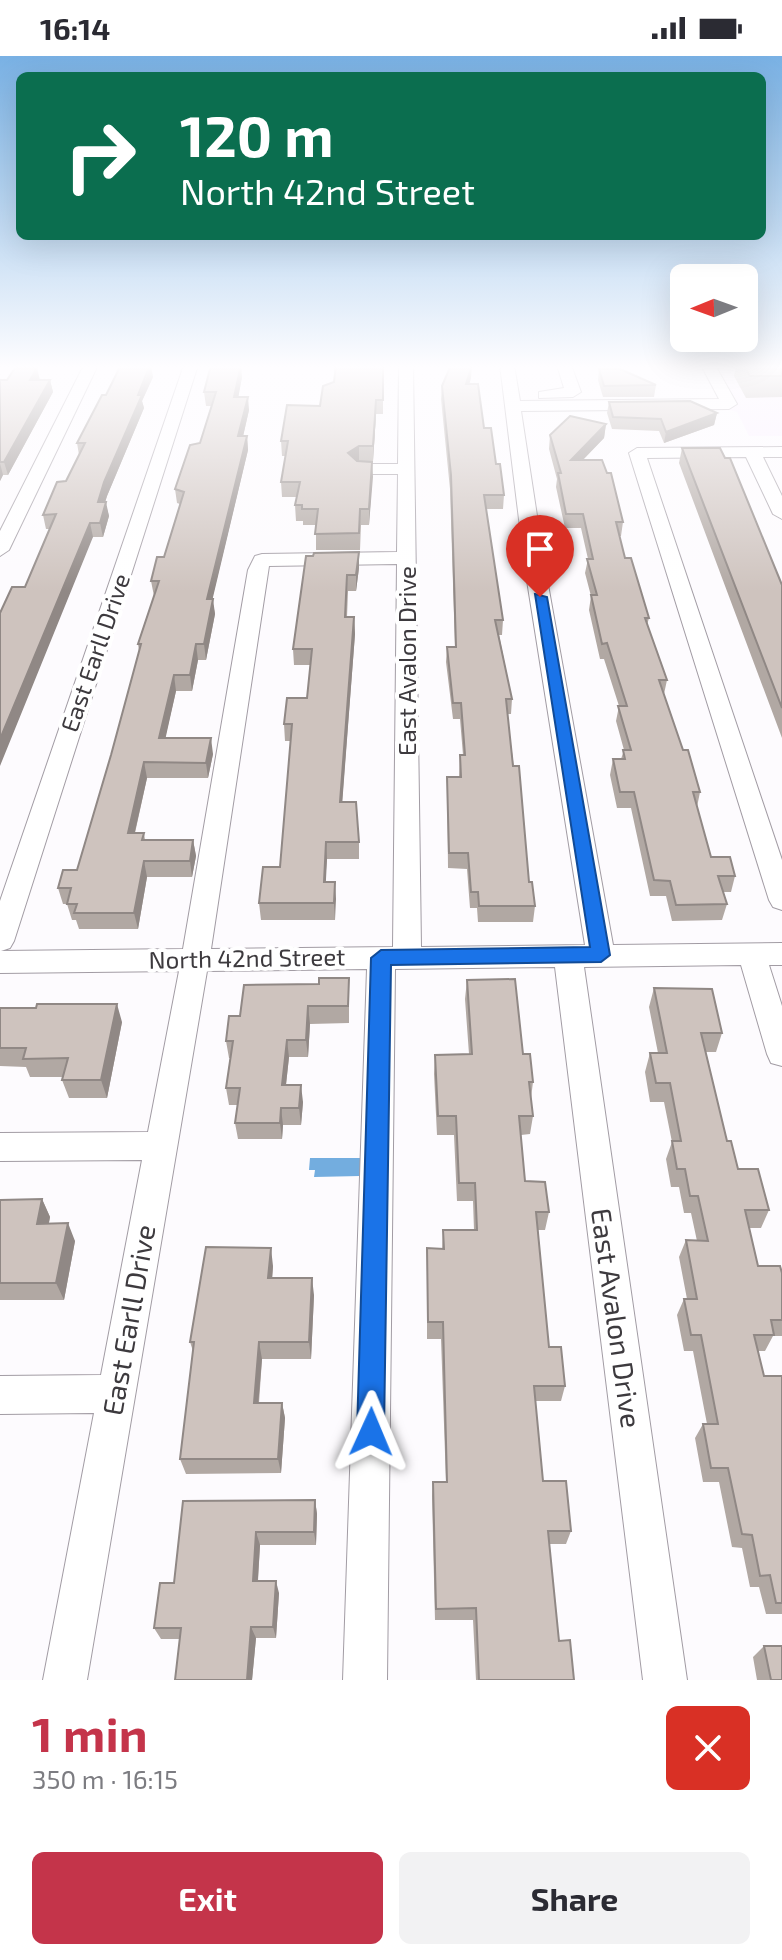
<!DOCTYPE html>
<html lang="en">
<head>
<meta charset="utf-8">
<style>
	:root { --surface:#fff; --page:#f2f2f3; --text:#2b2b33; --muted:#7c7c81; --accent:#c4344a }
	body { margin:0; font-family:"Exo 2",sans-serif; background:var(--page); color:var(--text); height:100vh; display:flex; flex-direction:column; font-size:30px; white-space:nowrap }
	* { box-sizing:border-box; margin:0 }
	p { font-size:26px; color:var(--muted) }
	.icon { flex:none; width:44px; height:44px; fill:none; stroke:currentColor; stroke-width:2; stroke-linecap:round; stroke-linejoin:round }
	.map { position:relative; height:1624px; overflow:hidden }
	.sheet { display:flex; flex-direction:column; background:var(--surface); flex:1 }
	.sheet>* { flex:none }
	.guide { position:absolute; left:16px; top:16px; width:750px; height:168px; border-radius:12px; box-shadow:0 8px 32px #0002; background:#0b6e4f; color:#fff; overflow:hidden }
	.needle { width:52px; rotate:269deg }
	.controls { position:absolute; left:670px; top:208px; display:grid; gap:16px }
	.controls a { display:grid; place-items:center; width:88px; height:88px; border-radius:12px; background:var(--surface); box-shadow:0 8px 32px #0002; font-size:40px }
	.pin { position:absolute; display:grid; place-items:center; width:68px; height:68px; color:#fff; margin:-82px -34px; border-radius:50% 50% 50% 0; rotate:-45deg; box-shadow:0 0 8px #0007 }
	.pin .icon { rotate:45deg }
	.me { position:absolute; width:88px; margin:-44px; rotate:1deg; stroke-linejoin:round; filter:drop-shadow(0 0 6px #0008) }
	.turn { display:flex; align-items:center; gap:28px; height:168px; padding:0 32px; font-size:36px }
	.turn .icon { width:104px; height:104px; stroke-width:2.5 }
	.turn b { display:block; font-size:56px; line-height:68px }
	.round { display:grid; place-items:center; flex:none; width:84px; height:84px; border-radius:12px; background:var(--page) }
	.overview { display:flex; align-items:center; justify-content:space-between; height:136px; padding:0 32px }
	h1 { font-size:48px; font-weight:700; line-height:60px; color:var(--accent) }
	.cta { display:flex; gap:16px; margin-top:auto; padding:16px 32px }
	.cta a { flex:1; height:92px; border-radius:12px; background:var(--accent); color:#fff; font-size:32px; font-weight:700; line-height:92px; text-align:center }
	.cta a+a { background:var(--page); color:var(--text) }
	.status { display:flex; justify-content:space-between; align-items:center; height:56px; padding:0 40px; background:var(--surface); direction:ltr }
	.status svg { height:22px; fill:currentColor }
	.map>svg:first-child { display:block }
</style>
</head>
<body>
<div class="status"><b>16:14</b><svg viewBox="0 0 49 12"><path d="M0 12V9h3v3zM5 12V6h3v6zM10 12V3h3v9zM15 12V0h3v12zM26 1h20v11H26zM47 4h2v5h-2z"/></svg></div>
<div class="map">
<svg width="782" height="1624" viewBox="0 0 782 1624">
	<rect width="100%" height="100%" fill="#fdfbfe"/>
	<path fill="#faeffe" d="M702,309H782V380H749L737,356L727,353Z"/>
	<path fill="#73addf" d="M310,1102H360V1120L314,1121L315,1114H309Z"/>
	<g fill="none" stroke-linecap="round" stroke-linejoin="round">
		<g stroke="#a29ca4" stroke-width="2">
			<path id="minor" d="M84,309H98L9,494L0,500V475Z
				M184,309H198L14,885L10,892L1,895L183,893L248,514L255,500L262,498L397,496L398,418H359L351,413L359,408H398L399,309H413L421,891L585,889L525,512L500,309H514L520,345L719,343L701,309H715L737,348L729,353L521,355L545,512L613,889L782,887V909H769L782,950V1010L771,1007L767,998L741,909L584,911L687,1624H643L555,911L395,913L387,1624H343L367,913L207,915L87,1624H43L94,1357L0,1358V1320L101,1319L142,1104L0,1105V1077L148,1076L179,915L0,917V845ZM397,508L393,891L211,893L269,510Z
				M557,309H571L581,336L573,341L539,342V336L564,332Z
				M782,391V401H763L782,440V463L773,458L746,401L647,402L782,804V854L773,851L769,844L629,397L637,392Z"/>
		</g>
		<use href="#minor" fill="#fff" fill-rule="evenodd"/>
	</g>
	<path fill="#b1a8a3" d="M383,309V358H376L373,405H359L372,406L369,469H361L360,494H316V469H303V465H296L295,449L297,441H282L281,426L286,400H282L281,385L320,350Z
		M472,309L469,328L496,408L504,439L503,453H486L503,564L502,579H499L512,643L511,658H507L529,826L535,850L533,866H478L477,852H470L467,813L448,812L447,721H459L460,699H463L460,663H453L446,606L447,591H455L450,433L441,343L442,330Z
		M736,309H782V341L746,342L734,320Z
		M599,313L656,329L654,341H603L598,324Z
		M153,321L142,345L144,352L107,440L105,446L109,460L103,481H93L25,531L50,473H46L43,459L66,425L79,399L77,387L106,339Z
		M242,321L238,341L249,354L243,380H247L248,394L212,543L215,558L206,604H198L192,635H176L165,682L213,698L208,722H147L135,777H144L145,784H193L196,800L192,821H147L138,873H79L76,864H72L67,848H63L58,832L77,814L111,699L139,595L138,588L154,540L151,525L164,501L180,448L177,447L175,433L200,387L212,350H206L204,336Z
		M0,324H50L53,336L8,419H3L0,425Z
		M609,346L717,357L714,369L664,387L659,375L612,373L607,357Z
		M606,368L604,382L583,404L623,466L621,480H619L625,502L649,562L647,569L667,624L664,638L683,694L700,736L697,751L711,801L735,820L731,836H723L727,848L722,864L672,865L666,840H650L631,752H617L610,719L613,703H621L624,694L616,665L619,650L604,603H600L589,554L591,540L585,517L588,503L581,472H565L556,431L557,423L549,393L550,379Z
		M682,392L782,529V682L679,407Z
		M306,500L359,512L356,535H348L347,561H354L355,578L342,746L359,786V803H327L325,826H335V864H261L259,847L280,811L291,685H285L284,668L307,642L310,609H294L293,593Z
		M349,922V967L310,968L308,1001H289L286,1029L303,1046L301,1069H283L282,1083H238L235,1067L238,1049H229L226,1032L230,1002H229L226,985L240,960L319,928Z
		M467,924L523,998L533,1026L531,1042L533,1060L530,1078L521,1079L525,1125L549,1156L545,1174H538L549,1291L565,1330L561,1345H535L543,1425L571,1475L566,1488H549L559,1585L574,1624H476L473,1564H435L432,1440L433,1426H446L441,1283H427V1192L442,1193L443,1174H474L473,1145H457L454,1079H437L434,1018L435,999L469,998L465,943Z
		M654,932L722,977L716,996H706L727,1085L738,1113L769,1154L761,1172H749L758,1210L782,1217V1280H773L765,1295H758L764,1320H782V1558H766L759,1531H750L742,1492L732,1491L719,1426H703L695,1382L703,1368H707L693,1295H684L677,1259L684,1243H687L679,1201L686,1184L697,1185L691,1157H684L679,1131H671L666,1103L672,1086L664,1046H650L645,1016L650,997H658L649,951Z
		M0,952L122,966L107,1042H69L62,1024L63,1021H30L26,1011L0,1010Z
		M42,1143L50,1161L49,1167L75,1185L64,1244H0V1144Z
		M273,1210L272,1222L314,1239L311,1303H262L259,1347H282L285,1362L281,1417L186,1418L180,1403L193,1295L190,1286Z
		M315,1444L317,1458L316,1489H260L258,1525L279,1537L276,1582H256L252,1624H175L180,1583H161L154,1572L174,1527L183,1445Z
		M764,1590L782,1624H757L753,1601Z"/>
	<path fill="#908885" d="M151,309L153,321L142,345L144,352L107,440L101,460L98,446L104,426Z
		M241,309L242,321L236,354L234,341Z
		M472,309L471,322L466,341V328Z
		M37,312L40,324H30Z
		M50,324L53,336L8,419L4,406Z
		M248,341L249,354L240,394L238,380Z
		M376,344V358L373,405V390Z
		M717,357L714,369L664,387L666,376Z
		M606,368L604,382L569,418L571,404Z
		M247,380L248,394L209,558L207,543Z
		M359,390V405L348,412V397Z
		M372,406L373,421L369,469V453Z
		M0,407L3,419L0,425Z
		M106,446L109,460L103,481L100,467Z
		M90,467L93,481L0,710V683Z
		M359,496V512L356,535V519Z
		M213,543L215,558L206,604L204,588Z
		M354,561L355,578L341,763L340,746Z
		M196,588L198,604L192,635L190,619Z
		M174,619L176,635L162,698L159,682Z
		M211,682L213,698L208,722L206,707Z
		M144,706L147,722L131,793L128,777Z
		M193,784L196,800L192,821L190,805Z
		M326,786L327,803L325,843L324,826Z
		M144,805L147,821L138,873L134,857Z
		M335,826L336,843L335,864L334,847Z
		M117,948L122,966L107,1042L101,1024Z
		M308,950L310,968L308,1001L306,984Z
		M287,984L289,1001L284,1046L282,1029Z
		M301,1029L303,1046L301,1069L299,1052Z
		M281,1052L283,1069L282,1083L280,1067Z
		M42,1143L50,1161L45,1185L37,1168Z
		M68,1167L75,1185L64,1244L56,1227Z
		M271,1192L273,1210L271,1239L268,1222Z
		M312,1222L314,1239L311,1303L309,1286Z
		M259,1286L262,1303L257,1362L254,1347Z
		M282,1347L285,1362L281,1417L278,1403Z
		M315,1444L317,1458L316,1489L314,1476Z
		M256,1476L260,1489L257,1537L253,1525Z
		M276,1525L279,1537L276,1582L273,1571Z
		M251,1571L256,1582L252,1624H247Z"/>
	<path fill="#cec3be" stroke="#908885" stroke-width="2" d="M121,309H150L138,339H142L104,426L98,446H106L100,467H90L0,683V557L12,531H25L56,458L43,459L57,426L66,425L85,387H77L102,339H106Z
		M211,309H241L234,341H248L238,380H247L207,543H213L204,588H196L190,619H174L159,682H211L206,707L144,706L128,777H144L142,784H193L190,805H144L134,857H74L77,848H67L71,832H58L63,814H77L111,699L141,588H138L159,525H151L157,501H164L184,436L175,433L190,389L200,387L216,336H204Z
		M336,309H383V344H376L373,390H359L348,397L357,405L372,406L369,453H360L359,477L315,478L318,453H302V449H295L300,426H281L288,385H281L287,349L320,350L323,330L334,326Z
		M451,309H472L466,328H478L484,372H491L496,408H500L504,439H484L503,564H495L512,643H506L513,710H519L529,826H532L535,850H479L478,836H471L468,797H449L447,721H461L460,699H465L461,647H453L447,591H456L451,419L442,330Z
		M743,309H782V320H750Z
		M15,312H37L30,324H50L4,406H0V324H7Z
		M599,313H620L656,329L604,330Z
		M690,345L717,357L666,376L661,363L613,361L609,346Z
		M570,360L606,368L571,404H602L607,417H611L623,466H616L625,502H631L649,562H645L667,624H659L683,694H688L700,736H693L711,801H730L735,820H718L727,848L676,849L670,825L654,824L634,736H620L613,703H625L623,694H631L618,650H627L607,587L602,588L591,539H597L587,503H593L583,458H566L558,417H561L550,379Z
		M682,392H720L725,402H730L782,529V652Z
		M359,496L356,519H347L345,561H354L340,746H356L359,786H326L324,826H335L334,847H259L263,811H280L292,668H284L287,642H307L312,593H293L306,500H313L314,497Z
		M319,922H349L348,950H308L306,984H287L282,1029H301L299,1052H281L280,1067H235L240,1032H226L233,985H226L229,960H240L244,929L319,928Z
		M515,923L523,998H530L533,1026H529L533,1060H519L525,1125L545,1126L549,1156H536L549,1291H561L565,1330H534L543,1425H566L571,1475H548L559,1585L570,1584L574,1624H479L476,1552L436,1553L433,1426H447L443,1266H428L427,1192L444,1193L443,1174H477L475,1127H459L456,1060H438L435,999L472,998L467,924Z
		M654,932L712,933L722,977H701L727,1085H731L738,1113H758L769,1154H745L758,1210H780L782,1217V1264H771L774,1279H754L764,1320H782V1547H776L770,1519L760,1520L752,1479L742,1478L728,1412H711L703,1368H718L701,1279H691L684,1243H697L686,1184L708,1185L698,1140H690L685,1113H677L672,1085H681L670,1027H656L650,997H667Z
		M37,948H117L101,1024H62L68,1002L23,1003L26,992H0V952H36Z
		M42,1143L37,1168L68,1167L56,1227H0V1144Z
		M206,1191L271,1192L268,1222H312L309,1286H259L254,1347H282L278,1403H180L194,1286H190Z
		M315,1444L314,1476H256L253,1525H276L273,1571H251L247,1624H175L181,1572H154L160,1527H174L183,1445Z
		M764,1590H782V1624H771Z"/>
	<linearGradient id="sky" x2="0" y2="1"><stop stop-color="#79b1e4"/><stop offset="0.58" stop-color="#fefdff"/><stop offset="1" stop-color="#fefdff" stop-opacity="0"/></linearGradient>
	<rect width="782" height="536" fill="url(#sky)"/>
	<path fill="#1a73e8" stroke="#114b97" stroke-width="2" d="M535,538L547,541L610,899L601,906L391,909L384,1376L380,1386L371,1390L361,1386L357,1376L371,902L381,894L590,891Z"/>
	<g text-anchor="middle" stroke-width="8" stroke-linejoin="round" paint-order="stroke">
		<g font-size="24" fill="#3d3a3e" stroke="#fff">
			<text transform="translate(96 597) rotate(-71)" y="8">East Earll Drive</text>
			<text transform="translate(408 605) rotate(-90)" y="8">East Avalon Drive</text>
			<text transform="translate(247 903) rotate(-1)" y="8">North 42nd Street</text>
		</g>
		<g font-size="28" fill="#3d3a3e" stroke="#fff">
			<text transform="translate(616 1262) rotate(82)" y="10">East Avalon Drive</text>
			<text transform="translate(129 1264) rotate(-80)" y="10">East Earll Drive</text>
		</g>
	</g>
</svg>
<div class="controls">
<a><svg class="needle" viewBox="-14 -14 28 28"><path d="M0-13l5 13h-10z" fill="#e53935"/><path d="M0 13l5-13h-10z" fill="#7c7c81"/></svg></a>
</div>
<div class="pin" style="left:540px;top:541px;background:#d93025"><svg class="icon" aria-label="arrive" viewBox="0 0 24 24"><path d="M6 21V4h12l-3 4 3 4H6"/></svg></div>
<svg class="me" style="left:371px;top:1376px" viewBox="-20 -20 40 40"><path d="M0-17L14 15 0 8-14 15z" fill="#1a73e8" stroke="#fff" stroke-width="4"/></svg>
<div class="guide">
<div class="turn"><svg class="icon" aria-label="right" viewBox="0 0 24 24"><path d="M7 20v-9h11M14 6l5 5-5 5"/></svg><div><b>120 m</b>North 42nd Street</div></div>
</div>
</div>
<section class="sheet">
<div class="overview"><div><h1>1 min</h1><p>350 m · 16:15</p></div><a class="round" style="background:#d93025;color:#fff"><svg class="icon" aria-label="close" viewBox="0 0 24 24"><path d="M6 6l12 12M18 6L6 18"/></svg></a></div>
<div class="cta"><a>Exit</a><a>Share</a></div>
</section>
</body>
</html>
